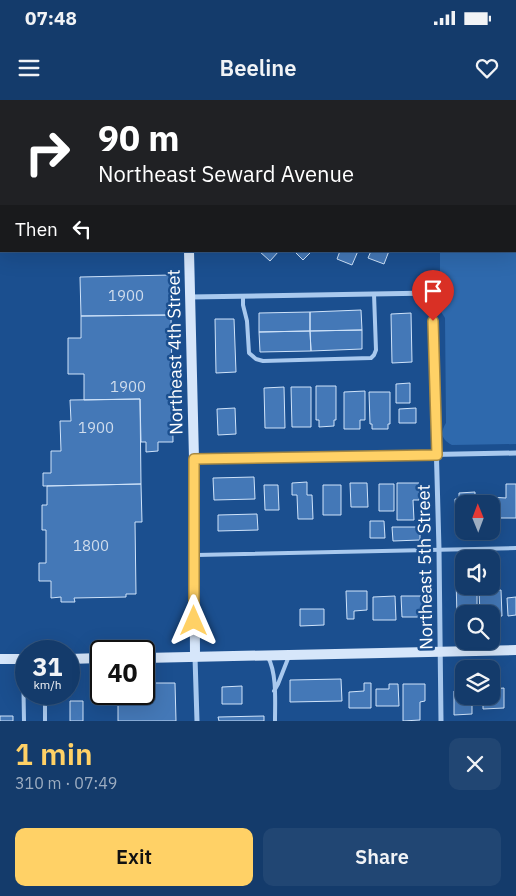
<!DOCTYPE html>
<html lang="en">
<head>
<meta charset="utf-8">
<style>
	:root { --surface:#143b6b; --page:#214673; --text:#f1f3f6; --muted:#9dadc1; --line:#33557e; --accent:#ffd166 }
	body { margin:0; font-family:"IBM Plex Sans",sans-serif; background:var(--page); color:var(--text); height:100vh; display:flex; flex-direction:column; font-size:19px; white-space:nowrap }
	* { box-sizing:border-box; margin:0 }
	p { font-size:16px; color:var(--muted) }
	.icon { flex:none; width:28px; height:28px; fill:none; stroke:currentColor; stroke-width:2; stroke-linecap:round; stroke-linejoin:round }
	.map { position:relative; height:621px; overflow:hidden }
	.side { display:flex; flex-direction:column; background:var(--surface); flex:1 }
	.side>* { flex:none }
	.top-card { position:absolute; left:0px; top:0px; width:516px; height:152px; box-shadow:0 5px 20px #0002,0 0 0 1px var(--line); background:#202124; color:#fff; overflow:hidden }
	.needle { width:32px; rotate:359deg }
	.fabs { position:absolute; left:455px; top:395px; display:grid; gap:10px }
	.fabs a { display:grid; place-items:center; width:45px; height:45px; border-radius:10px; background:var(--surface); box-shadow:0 5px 20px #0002,0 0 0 1px var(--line); font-size:25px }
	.speed { position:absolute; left:15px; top:540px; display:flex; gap:10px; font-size:25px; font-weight:700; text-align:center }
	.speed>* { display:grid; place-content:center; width:65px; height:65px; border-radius:50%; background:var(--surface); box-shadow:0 5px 20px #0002,0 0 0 1px var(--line); line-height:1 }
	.speed small { font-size:12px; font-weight:400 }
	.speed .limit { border:2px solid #111; border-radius:8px; background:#fff; color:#111 }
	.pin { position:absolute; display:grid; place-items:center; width:42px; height:42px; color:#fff; margin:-51px -21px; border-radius:50% 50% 50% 0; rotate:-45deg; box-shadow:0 0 5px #0007 }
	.pin .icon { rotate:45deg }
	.me { position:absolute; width:55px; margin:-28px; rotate:0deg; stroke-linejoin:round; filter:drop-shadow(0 0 4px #0008) }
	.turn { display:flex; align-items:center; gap:18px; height:105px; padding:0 15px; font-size:22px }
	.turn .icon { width:65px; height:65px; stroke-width:2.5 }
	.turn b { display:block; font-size:35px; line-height:42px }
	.then { display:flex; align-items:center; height:48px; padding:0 15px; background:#0003; gap:10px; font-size:19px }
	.round { display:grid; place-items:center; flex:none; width:52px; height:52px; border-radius:10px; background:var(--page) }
	.headline { display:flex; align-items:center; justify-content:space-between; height:85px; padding:0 15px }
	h1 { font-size:30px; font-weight:600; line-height:38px; color:var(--accent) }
	.primary-button { display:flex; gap:10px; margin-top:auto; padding:10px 15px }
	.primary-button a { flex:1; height:58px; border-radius:10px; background:var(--accent); color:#111; font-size:20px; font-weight:600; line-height:58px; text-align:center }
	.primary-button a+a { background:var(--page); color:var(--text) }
	.status { display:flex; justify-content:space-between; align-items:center; height:35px; padding:0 25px; background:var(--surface); direction:ltr }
	.status svg { height:14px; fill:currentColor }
	header { display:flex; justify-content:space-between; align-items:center; height:65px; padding:0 15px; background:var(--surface); font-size:22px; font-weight:600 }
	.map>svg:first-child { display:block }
</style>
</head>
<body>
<div class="status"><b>07:48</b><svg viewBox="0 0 49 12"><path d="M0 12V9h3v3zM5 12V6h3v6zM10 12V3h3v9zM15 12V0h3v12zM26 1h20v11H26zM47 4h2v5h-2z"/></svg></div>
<header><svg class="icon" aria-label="menu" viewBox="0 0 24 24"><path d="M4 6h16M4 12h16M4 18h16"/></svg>Beeline<svg class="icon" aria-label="heart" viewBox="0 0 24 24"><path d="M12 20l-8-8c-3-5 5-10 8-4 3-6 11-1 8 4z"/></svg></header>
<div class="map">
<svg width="516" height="621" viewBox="0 0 516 621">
	<rect width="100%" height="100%" fill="#1b4f8f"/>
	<path fill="#2e69ad" d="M515,59H516V344L452,345C441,339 440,333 446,323L445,218L440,210V151H515Z"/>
	<path fill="#4478b7" stroke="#cfe3fa" d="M259,151H279L270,161Z
		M294,151H312L303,160Z
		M340,151H358L352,165L337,159Z
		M371,151H389L384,164L368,158Z
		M171,175V215L81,216L80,177Z
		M361,210L362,230L310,231V212Z
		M310,212V231L259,232V213Z
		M411,213L412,262L392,263L391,214Z
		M171,215L173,342H158V351L146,352V342H141L140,299L84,300V274H68V238H81V216Z
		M215,219H234L236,272L216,273Z
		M362,230V249L311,251L310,231Z
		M310,231L311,251L260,252L259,232Z
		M410,283V303H396V284Z
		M316,286H336V320H334V326L319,327V320H316Z
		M284,287L285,328H265L264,288Z
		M291,287H311V327H292Z
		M365,291V320H360V329H344V292Z
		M369,292H390V324H388V329H372V324H370Z
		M140,299L141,384L43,386V373H51V351H61L60,321H71L70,300Z
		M235,308L236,334L218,335L217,309Z
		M416,308V323H399V309Z
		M254,377L255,399L214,400L213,378Z
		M307,382V395H312L313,419H298L297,395H292V383Z
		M350,383H367L368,407H351Z
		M397,383H419V400H413L414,420H397Z
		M141,384L142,422H135L136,494H126V497L74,498L75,502H61V497L51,498V481H39V463H46V430H42V405H47V386Z
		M379,384H394V411H379Z
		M506,384H516V418H491V404H489V397L506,398Z
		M264,385H278L279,410H265Z
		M323,385H341V415H323Z
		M475,392V404H464V419L459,420V411H455V399H459V393Z
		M257,414L258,430L218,431V415Z
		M370,421H384L385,438H370Z
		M392,427H420V440L393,441Z
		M462,427H464V431H474V437L462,438Z
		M464,477V486H477V514H464V517H457L456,478Z
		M479,490H501L502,516L491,517V514H480Z
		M346,491H367V510L354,511V519H347Z
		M395,496L396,520H373V497Z
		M401,496H423V517H402Z
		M516,497V515L508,516L507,498Z
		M300,509H324V525L300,526Z
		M341,579L342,601L290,602V580Z
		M144,583H175L176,621H118V594H144Z
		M364,583H371V608H349V592L364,591Z
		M389,584H398L399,606H376V589H389Z
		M403,584H425V601L420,602V620L403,621Z
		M242,586V604H222V587Z
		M504,588V608L483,609V596H491V589Z
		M454,591H464V596H478V605H472V614L454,615Z
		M70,601H83V621H70Z
		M0,616H13V621H0Z
		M264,616V621H219L218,617Z"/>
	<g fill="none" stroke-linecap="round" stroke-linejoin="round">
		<path stroke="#a9c9ee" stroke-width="4" d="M0,36H1
			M243,196V205L247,221L249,253L256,259L263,261L371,258L374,255L376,250L374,194
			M196,455L516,448
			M268,557C277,574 275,601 275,621
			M23,561L24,621
			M274,591L278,584L289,556
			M45,594V621"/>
		<path stroke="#a9c9ee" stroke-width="5" d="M0,6H1
			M190,197L432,193L439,449L441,621
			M194,359L516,353
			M195,557L197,621"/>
		<path stroke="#d6e6fa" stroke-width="10" d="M186,0V1
			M336,1V0
			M189,151L194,359L195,557
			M144,558L516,550
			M0,559H26
			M69,559L101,558"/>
	</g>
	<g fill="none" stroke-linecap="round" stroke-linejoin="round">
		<g stroke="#a68842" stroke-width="12">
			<path id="route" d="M194,521V359L437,355L433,221"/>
		</g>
		<use href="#route" stroke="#ffd166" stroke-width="9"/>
	</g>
	<g text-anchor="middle" stroke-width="5" stroke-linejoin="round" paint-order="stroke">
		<g font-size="15" fill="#d0dded">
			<text x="126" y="201">1900</text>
			<text x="128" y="292">1900</text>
			<text x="96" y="333">1900</text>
			<text x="91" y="451">1800</text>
		</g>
		<g font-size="18" fill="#fff" stroke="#1b4f8f">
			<text transform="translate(175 252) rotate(-91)" y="6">Northeast 4th Street</text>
			<text transform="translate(425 467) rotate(-91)" y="6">Northeast 5th Street</text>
		</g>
	</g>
</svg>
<div class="fabs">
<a><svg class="needle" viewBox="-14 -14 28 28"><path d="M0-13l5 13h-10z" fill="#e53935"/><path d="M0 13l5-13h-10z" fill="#9dadc1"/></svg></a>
<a><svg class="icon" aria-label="sound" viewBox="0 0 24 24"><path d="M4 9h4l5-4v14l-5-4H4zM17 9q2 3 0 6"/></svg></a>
<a><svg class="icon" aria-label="search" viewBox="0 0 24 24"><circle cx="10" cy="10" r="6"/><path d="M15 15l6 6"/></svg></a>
<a><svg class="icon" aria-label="layers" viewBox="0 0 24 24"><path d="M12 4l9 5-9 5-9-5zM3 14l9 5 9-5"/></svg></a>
</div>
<div class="speed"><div>31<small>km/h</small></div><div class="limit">40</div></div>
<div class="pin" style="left:433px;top:221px;background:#d93025"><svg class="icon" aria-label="arrive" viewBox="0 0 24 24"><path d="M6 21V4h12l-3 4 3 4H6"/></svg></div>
<svg class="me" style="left:194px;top:521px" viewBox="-20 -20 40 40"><path d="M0-17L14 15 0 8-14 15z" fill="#ffd166" stroke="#fff" stroke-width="4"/></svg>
<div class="top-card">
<div class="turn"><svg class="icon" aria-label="right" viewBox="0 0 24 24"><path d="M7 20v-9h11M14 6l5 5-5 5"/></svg><div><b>90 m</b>Northeast Seward Avenue</div></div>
<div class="then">Then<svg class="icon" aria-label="left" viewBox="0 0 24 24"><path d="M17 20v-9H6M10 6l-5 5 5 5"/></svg></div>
</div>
</div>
<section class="side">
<div class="headline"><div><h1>1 min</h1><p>310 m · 07:49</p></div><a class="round"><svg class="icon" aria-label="close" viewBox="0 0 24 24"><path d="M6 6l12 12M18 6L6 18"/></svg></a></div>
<div class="primary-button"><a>Exit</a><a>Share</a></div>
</section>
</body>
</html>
